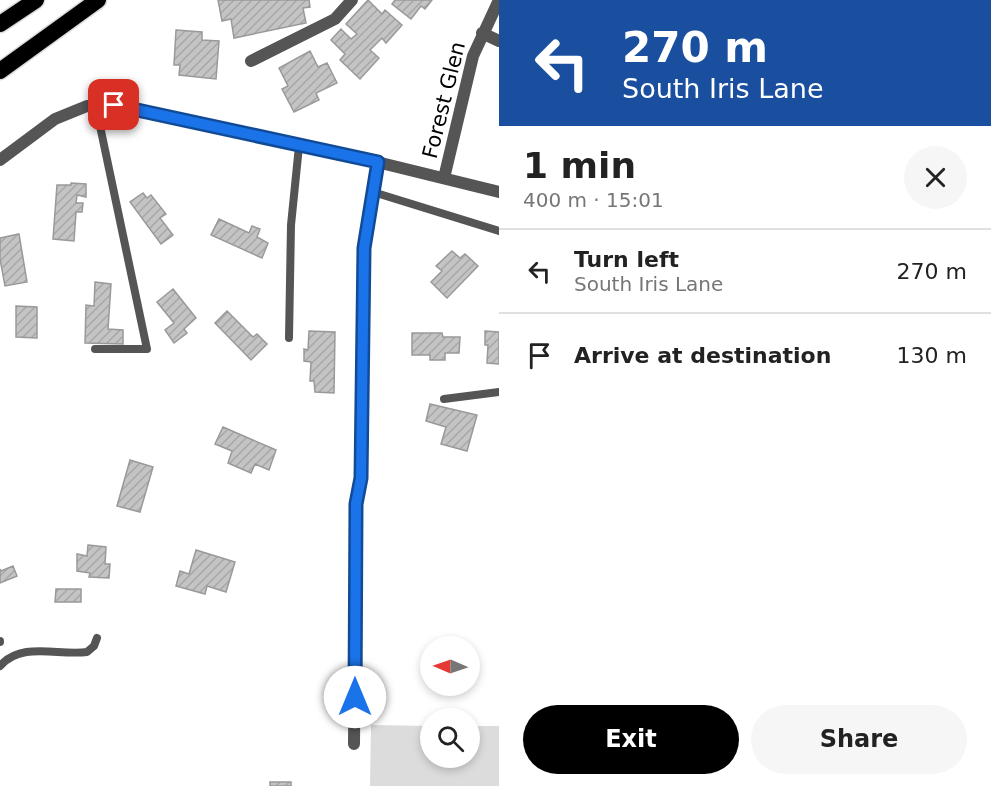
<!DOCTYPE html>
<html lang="en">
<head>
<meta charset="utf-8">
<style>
	:root { --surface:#fff; --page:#f6f6f6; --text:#222; --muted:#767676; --line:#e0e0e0; --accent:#000 }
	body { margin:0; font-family:"DejaVu Sans",sans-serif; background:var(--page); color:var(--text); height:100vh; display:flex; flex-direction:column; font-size:22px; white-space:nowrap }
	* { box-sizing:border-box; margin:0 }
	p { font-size:20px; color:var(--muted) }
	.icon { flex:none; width:33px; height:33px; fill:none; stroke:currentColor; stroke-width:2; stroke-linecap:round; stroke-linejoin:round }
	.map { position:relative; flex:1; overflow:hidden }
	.side { display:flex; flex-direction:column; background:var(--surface); width:492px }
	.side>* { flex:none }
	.hud { background:#1a4fa0; color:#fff; overflow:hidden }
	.needle { width:39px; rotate:272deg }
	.fabs { position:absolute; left:420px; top:636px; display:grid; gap:12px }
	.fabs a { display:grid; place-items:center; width:60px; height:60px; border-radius:50%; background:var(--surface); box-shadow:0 3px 9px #0003; font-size:30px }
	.pin { position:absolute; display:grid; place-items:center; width:51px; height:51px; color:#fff; margin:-26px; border-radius:12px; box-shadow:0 3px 9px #0006 }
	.me { position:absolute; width:66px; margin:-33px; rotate:0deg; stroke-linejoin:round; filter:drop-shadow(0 0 4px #0008) }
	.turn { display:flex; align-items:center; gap:21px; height:126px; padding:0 24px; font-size:27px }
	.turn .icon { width:78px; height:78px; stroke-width:2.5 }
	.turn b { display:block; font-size:42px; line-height:51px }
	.round { display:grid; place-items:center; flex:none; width:63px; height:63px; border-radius:32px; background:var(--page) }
	.summary { display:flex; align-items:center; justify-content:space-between; height:102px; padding:0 24px }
	h1 { font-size:36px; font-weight:700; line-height:45px }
	.primary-button { display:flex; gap:12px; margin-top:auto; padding:12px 24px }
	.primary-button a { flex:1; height:69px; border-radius:36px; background:var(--accent); color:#fff; font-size:24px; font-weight:700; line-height:69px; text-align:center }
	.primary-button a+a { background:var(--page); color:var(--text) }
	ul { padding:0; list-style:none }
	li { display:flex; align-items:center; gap:18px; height:84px; padding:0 24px; border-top:2px solid var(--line) }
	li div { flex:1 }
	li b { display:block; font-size:22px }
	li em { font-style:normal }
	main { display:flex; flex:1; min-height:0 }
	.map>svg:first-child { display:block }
</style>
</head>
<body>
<main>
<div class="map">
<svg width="499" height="786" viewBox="0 0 499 786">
	<defs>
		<pattern id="building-hatch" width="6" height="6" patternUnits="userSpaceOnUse" patternTransform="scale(1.5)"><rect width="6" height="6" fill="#c4c4c4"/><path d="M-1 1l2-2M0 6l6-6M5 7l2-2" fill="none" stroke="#a7a7a7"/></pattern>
	</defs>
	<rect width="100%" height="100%" fill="#fff"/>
	<path fill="#dcdcdc" d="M371,725L430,726V758H470V726H499V786H370Z"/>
	<path fill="url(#building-hatch)" stroke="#999" stroke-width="1.5" d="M218,0H309L310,7L303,8L306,23L234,38L231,19L222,21Z
		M368,0L382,14L385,10L402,25L386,43L382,38L370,50L379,58L360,79L340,60L345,54L331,40L341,29L351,39L357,34L346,24Z
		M395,0H432L425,9L421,6L411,19L392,4Z
		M176,30L202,32V40L219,41L216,79L179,75L180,65H174Z
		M310,51L318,67L327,63L337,83L316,93L319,100L294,112L282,89L288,86L279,68Z
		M71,183L86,184V197L77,195L76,203H83L82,212H76L74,241L53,239L57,185H71Z
		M143,193L147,198L151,195L166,214L160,218L173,235L161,244L130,202Z
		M219,219L249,233L252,226L260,229L257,237L268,243L262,258L211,235Z
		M19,234L27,282L5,286L0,259V238Z
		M452,251L460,258L465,254L478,266L447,298L431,282L442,271L436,266Z
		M95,282L111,284L108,329L123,330V344L85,343L86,305L94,306Z
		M173,289L196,318L184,329L187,333L174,343L165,330L174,323L157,302Z
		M16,306L37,307V338L16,337Z
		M227,311L253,337L257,334L267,344L251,360L215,323Z
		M309,331L335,332L334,393L315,392L314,381H310L311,362L304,361V349L308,350Z
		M485,331L499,332V364L487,363L488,345H485Z
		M412,333H442L443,337H460L459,353H445V360H430V355H412Z
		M430,404L477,415L467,451L441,444L446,427L426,421Z
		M223,427L276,450L269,470L255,464L251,473L228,463L232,451L215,444Z
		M130,460L153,467L140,512L117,506Z
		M88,545L106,547L105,564H110L109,578L89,577L90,573L77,571V554L87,556Z
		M196,550L235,562L226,592L207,586L205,594L176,586L180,571L189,574Z
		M13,566L17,576L0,583V569L1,571Z
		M56,589H81V602H55Z
		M270,782H291V786H270Z"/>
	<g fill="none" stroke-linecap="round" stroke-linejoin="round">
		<g stroke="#dbdbdb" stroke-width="19">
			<path id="trunk" d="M0,24L36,0
				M0,71L98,0"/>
		</g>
		<path stroke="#555" stroke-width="8" d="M373,192L499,231
			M289,338L291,225L299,146
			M95,349H147L100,126L99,106
			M444,399L499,392
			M0,642V641
			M0,666C22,641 58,656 87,652L94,646L97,638"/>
		<path stroke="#555" stroke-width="12" d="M482,33L499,41
			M251,61L335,19L352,0
			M444,178L473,56L499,0
			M354,744L356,504L361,478L364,248L377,162"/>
		<path stroke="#555" stroke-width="12" d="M0,160L55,119L87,106L114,105L377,162L499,192"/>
		<use href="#trunk" stroke="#000" stroke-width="16"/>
	</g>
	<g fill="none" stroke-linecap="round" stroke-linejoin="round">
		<g stroke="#114b97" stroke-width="15">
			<path id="route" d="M114,105L378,162L364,248L361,478L356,504L355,697"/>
		</g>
		<use href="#route" stroke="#1a73e8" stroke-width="10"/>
	</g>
	<g text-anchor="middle" stroke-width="5" stroke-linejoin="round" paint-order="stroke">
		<g font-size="21" fill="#000" stroke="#fff">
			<text transform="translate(444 100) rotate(-76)" y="7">Forest Glen</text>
		</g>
	</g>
</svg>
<div class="fabs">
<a><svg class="needle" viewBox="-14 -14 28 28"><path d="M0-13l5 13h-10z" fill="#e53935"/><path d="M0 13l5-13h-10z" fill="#767676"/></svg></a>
<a><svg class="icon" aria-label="search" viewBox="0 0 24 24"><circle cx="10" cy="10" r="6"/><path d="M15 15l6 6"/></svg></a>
</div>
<div class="pin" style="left:114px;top:105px;background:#d93025"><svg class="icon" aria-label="arrive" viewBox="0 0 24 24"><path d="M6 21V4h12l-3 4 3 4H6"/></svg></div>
<svg class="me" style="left:355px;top:697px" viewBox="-20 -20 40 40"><circle r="19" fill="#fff"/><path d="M0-13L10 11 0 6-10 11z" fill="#1a73e8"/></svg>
</div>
<section class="side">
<div class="hud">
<div class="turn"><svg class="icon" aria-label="left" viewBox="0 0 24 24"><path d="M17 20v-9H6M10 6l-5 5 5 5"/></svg><div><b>270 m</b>South Iris Lane</div></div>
</div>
<div class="summary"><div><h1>1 min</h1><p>400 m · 15:01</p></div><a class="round"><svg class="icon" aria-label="close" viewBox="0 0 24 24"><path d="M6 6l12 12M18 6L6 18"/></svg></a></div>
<ul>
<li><svg class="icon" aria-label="left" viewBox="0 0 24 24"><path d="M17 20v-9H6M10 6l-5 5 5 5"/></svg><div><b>Turn left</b><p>South Iris Lane</p></div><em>270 m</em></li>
<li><svg class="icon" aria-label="arrive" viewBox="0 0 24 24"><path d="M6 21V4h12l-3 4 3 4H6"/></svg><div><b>Arrive at destination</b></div><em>130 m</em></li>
</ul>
<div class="primary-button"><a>Exit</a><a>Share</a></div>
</section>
</main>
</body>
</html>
